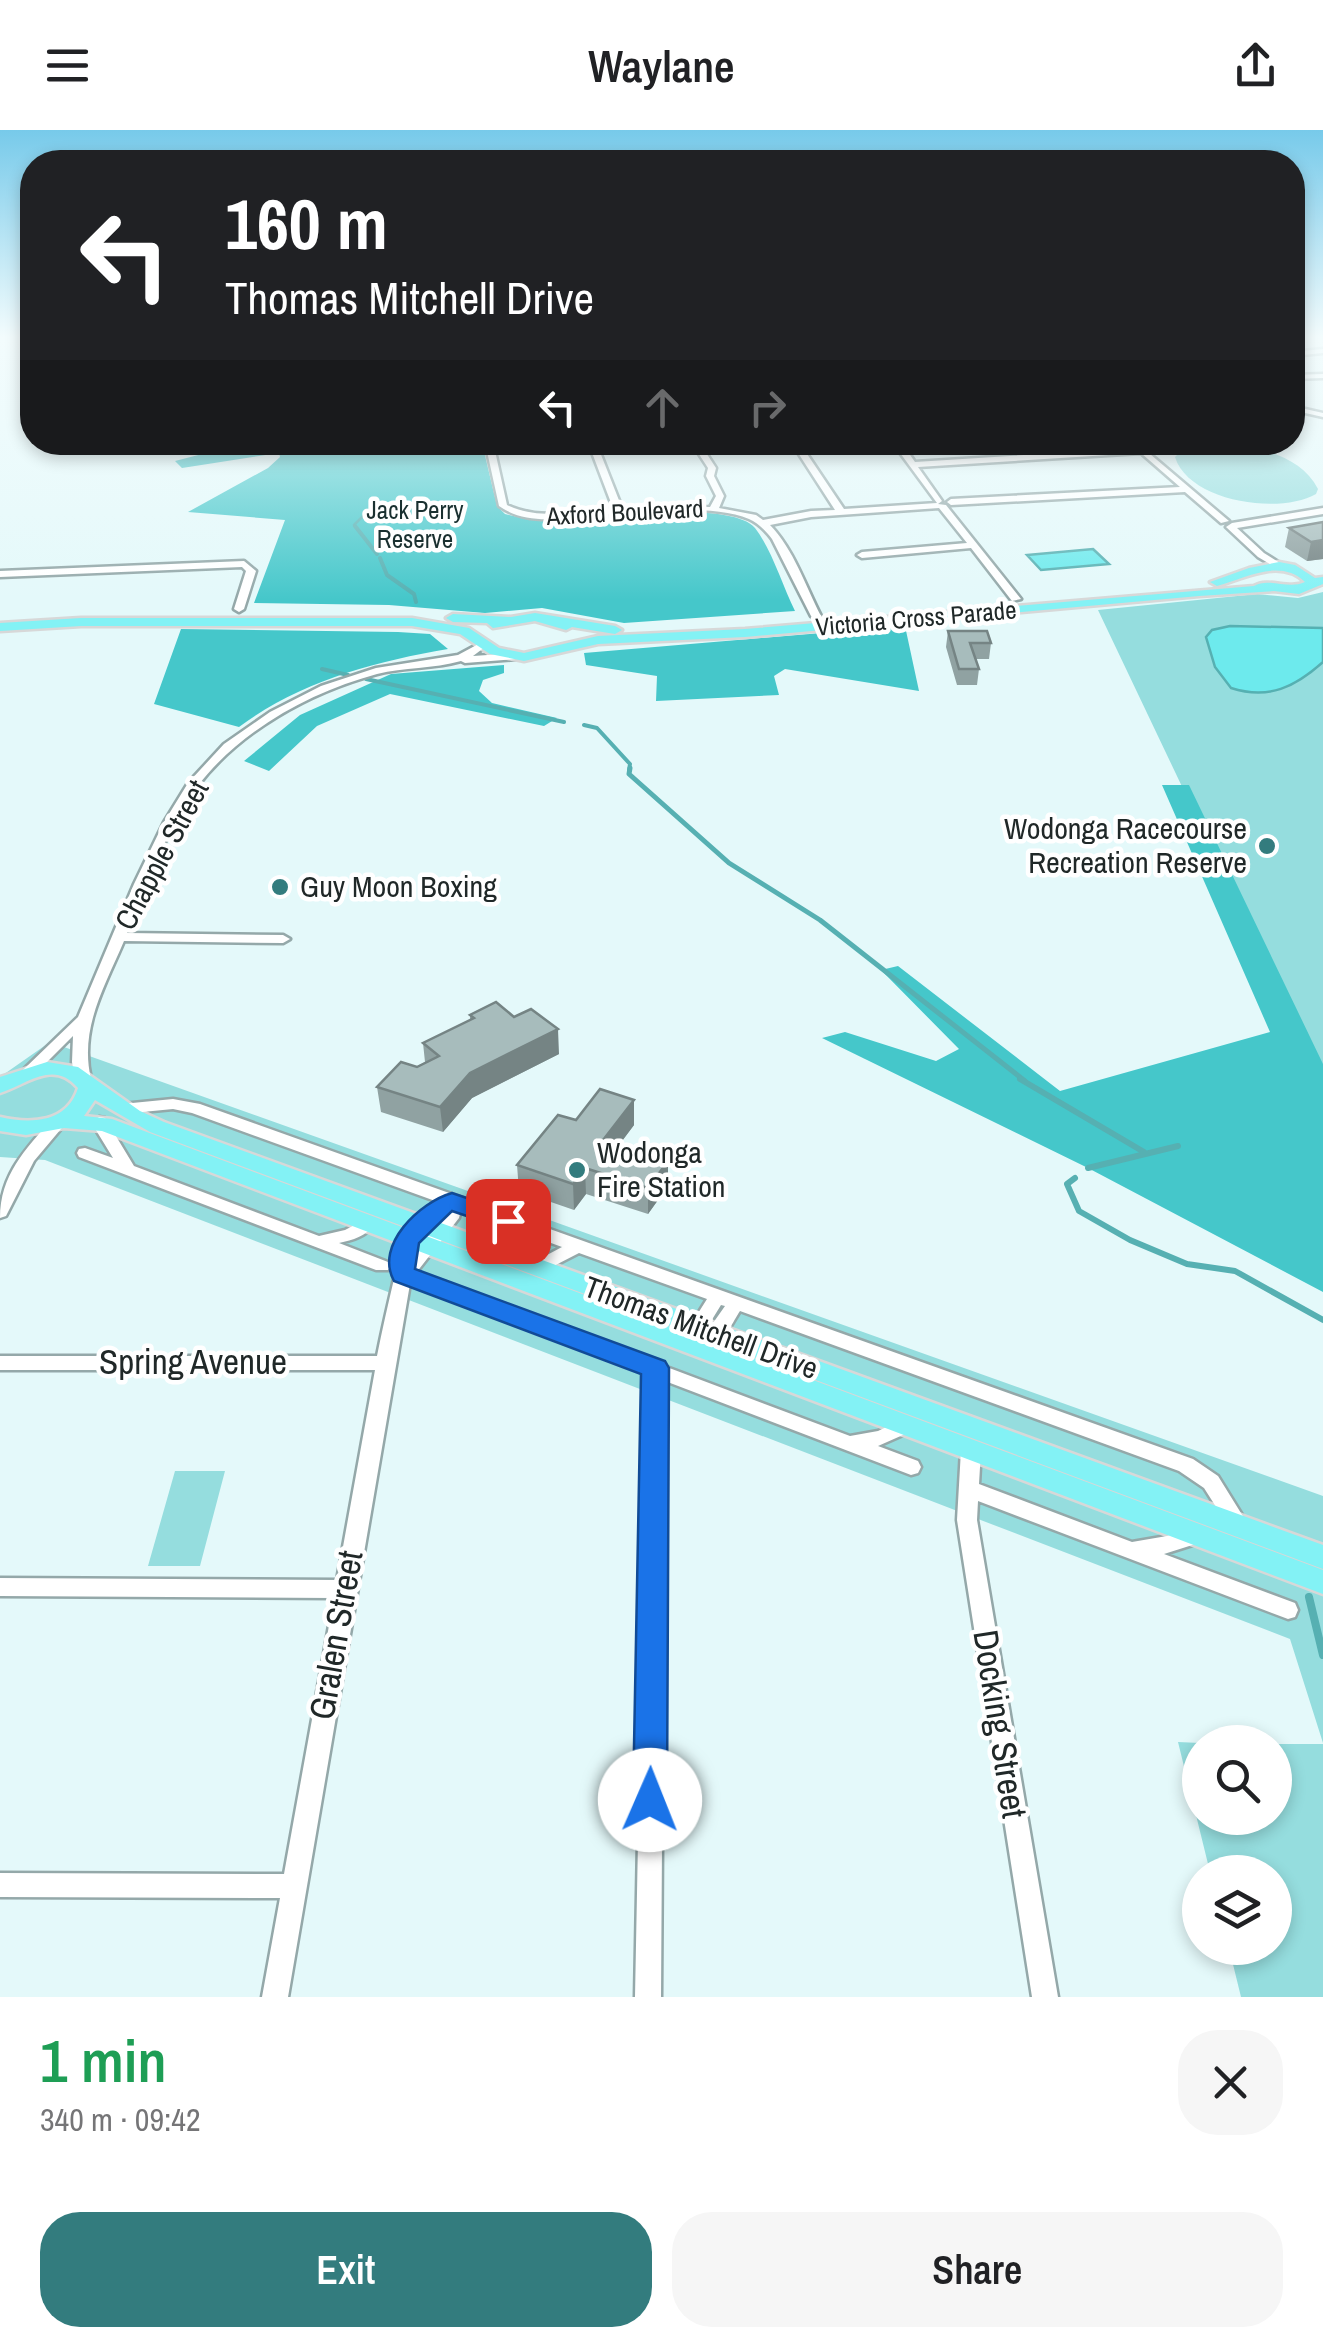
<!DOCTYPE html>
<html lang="en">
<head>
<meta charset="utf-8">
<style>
	:root { --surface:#fff; --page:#f6f6f6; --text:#202124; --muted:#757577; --accent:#337c7e }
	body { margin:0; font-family:"Archivo Narrow",sans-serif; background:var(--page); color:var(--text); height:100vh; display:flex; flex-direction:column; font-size:38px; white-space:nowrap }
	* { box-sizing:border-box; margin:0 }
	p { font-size:32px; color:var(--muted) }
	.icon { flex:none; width:55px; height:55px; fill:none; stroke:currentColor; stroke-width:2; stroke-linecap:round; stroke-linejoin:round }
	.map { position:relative; height:1867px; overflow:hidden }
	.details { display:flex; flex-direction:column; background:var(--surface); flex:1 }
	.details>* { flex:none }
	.banner { position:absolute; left:20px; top:20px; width:1285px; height:305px; border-radius:40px; box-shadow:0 5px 15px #0003; background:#202124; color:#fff; overflow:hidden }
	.controls { position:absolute; left:1182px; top:1595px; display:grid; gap:20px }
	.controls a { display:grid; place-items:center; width:110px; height:110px; border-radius:50%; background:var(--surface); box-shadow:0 5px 15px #0003; font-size:50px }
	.pin { position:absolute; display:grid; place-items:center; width:85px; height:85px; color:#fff; margin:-42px; border-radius:20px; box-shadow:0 5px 15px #0006 }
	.me { position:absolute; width:110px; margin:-55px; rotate:1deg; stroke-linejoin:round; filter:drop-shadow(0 0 8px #0008) }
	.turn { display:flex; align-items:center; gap:35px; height:210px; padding:0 40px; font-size:45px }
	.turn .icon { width:130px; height:130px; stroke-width:2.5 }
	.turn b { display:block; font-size:70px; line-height:85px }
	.lanes { display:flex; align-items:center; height:95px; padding:0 40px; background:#0003; justify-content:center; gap:50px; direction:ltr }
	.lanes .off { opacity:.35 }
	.round { display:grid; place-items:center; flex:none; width:105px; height:105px; border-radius:40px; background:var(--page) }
	.head { display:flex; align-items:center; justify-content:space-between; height:170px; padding:0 40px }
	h1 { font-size:60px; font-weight:600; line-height:75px; color:#1e9e55 }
	.cta { display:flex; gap:20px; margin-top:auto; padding:20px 40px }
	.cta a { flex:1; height:115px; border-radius:40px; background:var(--accent); color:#fff; font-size:40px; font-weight:600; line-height:115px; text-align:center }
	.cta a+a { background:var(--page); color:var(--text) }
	header { display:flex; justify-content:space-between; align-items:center; height:130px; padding:0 40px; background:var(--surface); font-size:45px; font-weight:600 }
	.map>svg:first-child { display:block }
</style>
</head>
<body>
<header><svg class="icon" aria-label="menu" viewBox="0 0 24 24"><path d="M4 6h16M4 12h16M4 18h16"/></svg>Waylane<svg class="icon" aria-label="share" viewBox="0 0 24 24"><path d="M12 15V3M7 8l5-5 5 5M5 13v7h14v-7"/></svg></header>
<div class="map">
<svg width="1323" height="1867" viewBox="0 0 1323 1867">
	<rect width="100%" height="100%" fill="#e4f9fa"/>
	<path fill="#95ddde" d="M1226,316C1260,317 1301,326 1318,359L1316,364C1280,385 1189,372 1175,327L1179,323Z
		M1323,462V953L1098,480L1257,464L1298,468Z
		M50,912L1323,1366V1613L1290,1509L45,1030L0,1027V947Z
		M175,1341H225L200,1436H148Z
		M1178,1612L1200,1613V1688H1275V1614H1323V1867H1241L1229,1818H1275V1742H1210Z"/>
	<path fill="#45c7ca" d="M249,312L482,313L497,376L505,384L527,389C570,390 730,367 755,398C772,420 782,455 795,481L624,493L542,478L485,483L389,475L254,473L285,390L188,382L268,338L280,327L279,323L182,338L175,331Z
		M905,496L919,561L785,539L774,546L779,565L656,571L657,546L586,535L584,523Z
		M181,499L398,502L430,504L448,519C373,532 301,551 239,597L154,574Z
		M504,535V543L483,550L479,561L492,573L557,588L544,596L390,564L317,596L269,641L244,631L300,585L391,544Z
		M1162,655H1189L1323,934V1162L1088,1038L822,908L845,902L936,931L959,919L881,840L898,836L1060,961L1270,902Z"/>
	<path fill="#6deaed" stroke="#56b0b2" stroke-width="2.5" d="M1093,419L1109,434L1041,440L1027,425Z
		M1230,496L1323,498V532C1295,557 1269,570 1231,558L1215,537L1206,507L1212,500Z"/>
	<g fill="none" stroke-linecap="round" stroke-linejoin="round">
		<path stroke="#56b0b2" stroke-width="2.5" d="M357,398L354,395L377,372"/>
		<path stroke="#56b0b2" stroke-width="4" d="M355,396L377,424
			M380,428L387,445L414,464L416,472
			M322,539L348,545
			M366,549L564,592
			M584,595L597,598L630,634L629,640"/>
		<path stroke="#56b0b2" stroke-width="5" d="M630,638L629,644L729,733L820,790L1025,951"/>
		<path stroke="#56b0b2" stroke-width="6" d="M1020,949L1144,1022
			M1088,1038L1178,1016
			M1075,1048L1067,1054L1079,1081L1130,1110L1187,1134L1235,1141L1323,1190"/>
		<path stroke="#56b0b2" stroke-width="8" d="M1309,1467L1323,1525"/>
		<g stroke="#94a8a9" stroke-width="5">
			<path id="minor" d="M1323,219V223L1292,226V222Z
				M1323,244V248L1292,249V245Z
				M1292,276L1323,283V287L1292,280Z
				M485,312H493L507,375C540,391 578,381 613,378L588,312H596L622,378L710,377L716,366L706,346L708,338L691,312H699L716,338L714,346L724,366L719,378L756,385L763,390L811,381L835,380L791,312H799L844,379L937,373L892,312H901L915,332L1135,318L1133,315L1137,313L1229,391L1221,393L1185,362L951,375L947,372L951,369L1180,357L1141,323L918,337L942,371L938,374L946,375L1021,469L1012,471L971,418L862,428L857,425L862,422L967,413L939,378L811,387L770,395C794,420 805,455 821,486L816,489L811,486L772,409C766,401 758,393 749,389C711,373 636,382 596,385C563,388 527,396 499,376Z
				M1323,378V384L1237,398L1264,423L1283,435V439L1280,440L1258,427L1226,397L1232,393Z
				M244,431L256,441L244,479L239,482L234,479L246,441L242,437L0,447V441Z
				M484,511L489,514L473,526L516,523L521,526L516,529L465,533L461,531C433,539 404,537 377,544C310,562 239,601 197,657C166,700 147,754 127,803L283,805L290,809L283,813L124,811C105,856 79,898 91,949L88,952L83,954L75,949L72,932L73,906L35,944H25L22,941L25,938L78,887L134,754L164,692L188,653L224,614L270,582L321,556L376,538L458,525Z
				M173,969L200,974L1193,1329L1218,1346L1249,1396L1246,1402L1239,1404L1232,1402L1204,1358L1179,1341L740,1181C732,1193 725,1213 709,1208L706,1203L725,1176L721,1175L705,1201L699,1203L693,1201L690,1196L707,1169L579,1123L544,1141H532L529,1137L532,1133L562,1117L461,1080L459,1088L416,1143L653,1232L662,1233L664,1236L850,1306L878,1301L905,1288L912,1291L914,1296L912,1301L878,1316L918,1331L921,1337L918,1343L911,1345L665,1251L661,1867H635L647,1244L410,1154L288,1867H262L280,1768L0,1767V1743L284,1744L334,1468L0,1466V1448L337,1450L375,1240H0V1226H377C382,1200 388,1175 394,1149C396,1141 393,1134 395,1126C400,1102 418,1084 438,1072L192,983L173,979L122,984L114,979L122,974ZM445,1083L413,1122L421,1105Z
				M99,987L105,988L134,1036L319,1106L345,1100L366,1089L372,1091L374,1095C366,1106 353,1110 339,1113L388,1132L391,1136L388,1140H376L79,1027L77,1023L79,1019L85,1018L113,1028L91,992Z
				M58,988L66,993L34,1031L8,1082L6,1086L0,1088C0,1045 25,1020 52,989Z
				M971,1312L978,1315L981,1320L979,1354L1132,1412L1167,1406L1198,1396L1205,1399L1208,1405L1205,1411L1164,1424L1295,1473L1298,1480L1295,1487L1288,1489L978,1371L977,1390L1058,1867H1032L957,1390L961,1320L964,1315Z"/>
		</g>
		<g stroke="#d7d8d8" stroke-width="5">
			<path id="major" d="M1279,432L1295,435L1315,448L1323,447V454L1299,464L1274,461L1199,466L745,507L598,514L524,531L490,524L460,504L412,496H81L0,501V493L81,488H412L469,498L499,518L524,523L598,506L745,499L1254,456C1269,447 1288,460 1305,452C1280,428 1246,448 1217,456L1210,452L1249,438Z
				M535,483L615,496L622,500L615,504L572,497L566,500L535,491L493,498L487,493L453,492L446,488L453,484L511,487Z
				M47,932L78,937L140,981L164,992L1323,1415V1439L150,1002L95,970L84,986L112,989L1323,1440V1464L102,1001L64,998L26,1005L0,1001V987C31,994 67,993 78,958C54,929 27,954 0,963V947Z"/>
		</g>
		<use href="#minor" fill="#fff" fill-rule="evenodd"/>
		<use href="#major" fill="#83f2f5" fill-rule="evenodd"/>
	</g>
	<path fill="#90a2a2" d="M1323,392V429L1307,431L1285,417L1289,398Z
		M948,501L991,513L989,529H976L979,539L977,555H957L946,517Z
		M470,885L559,924L472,968L443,1002L381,982L377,957L425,932L423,913L470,890Z
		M634,970V995L619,1015L668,1031V1056L648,1084L586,1064L574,1080L519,1061L517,1035L576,990Z"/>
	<path fill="#758484" d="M1323,410V429L1307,431L1311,412Z
		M558,899L559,924L472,968L443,1002L440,977L470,943Z
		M634,970V995L604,1035L603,1010Z
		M668,1031V1056L648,1084V1058Z
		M585,1038L586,1064L574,1080L573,1054Z"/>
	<path fill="#a7bcbc" stroke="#758484" stroke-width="2.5" d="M1323,392V410L1311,412L1289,398Z
		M948,501H987L991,513H970L979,539H959Z
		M496,872L514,887L531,879L558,899L470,943L440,977L377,957L401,932L417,937L439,926L423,913L474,888L470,885Z
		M600,959L634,970L603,1010L668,1031L648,1058L585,1038L573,1054L517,1035L558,985L576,990Z"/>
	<linearGradient id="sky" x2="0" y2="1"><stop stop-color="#77caea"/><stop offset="0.44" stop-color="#f3fcfd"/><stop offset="1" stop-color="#f3fcfd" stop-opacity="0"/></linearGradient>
	<rect width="1323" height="470" fill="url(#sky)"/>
	<path fill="#1a73e8" stroke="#114b97" stroke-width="2.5" d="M452,1063L517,1085L520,1091L517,1098L508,1100L452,1081L419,1113L415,1139L665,1231L669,1238L667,1670L662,1681L650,1686L638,1681L633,1670L641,1244L394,1151C374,1115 420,1072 452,1063Z"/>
	<g fill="#337c7e" stroke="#fff" stroke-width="4">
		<circle cx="1267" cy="716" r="10"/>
		<circle cx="280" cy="757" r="10"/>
		<circle cx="577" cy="1040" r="10"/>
	</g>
	<g text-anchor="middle" stroke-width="9" stroke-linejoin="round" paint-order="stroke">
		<g font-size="25" fill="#1a3030" stroke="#fff">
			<text x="415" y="389">Jack Perry<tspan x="415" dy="29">Reserve</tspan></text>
		</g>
		<g font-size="25" fill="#202828" stroke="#fff">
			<text transform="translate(625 382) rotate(-3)" y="9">Axford Boulevard</text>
			<text transform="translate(916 488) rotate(-5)" y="9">Victoria Cross Parade</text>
		</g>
		<g font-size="30" fill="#202828" stroke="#fff" text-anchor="start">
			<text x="1247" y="709" text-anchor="end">Wodonga Racecourse<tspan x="1247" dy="34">Recreation Reserve</tspan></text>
			<text x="300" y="767">Guy Moon Boxing</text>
			<text x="597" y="1033">Wodonga<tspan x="597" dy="34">Fire Station</tspan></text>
		</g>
		<g font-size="30" fill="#202828" stroke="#fff">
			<text transform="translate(162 725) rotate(-62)" y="10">Chapple Street</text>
			<text transform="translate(701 1198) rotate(20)" y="10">Thomas Mitchell Drive</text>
		</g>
		<g font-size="35" fill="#202828" stroke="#fff">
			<text x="193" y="1244">Spring Avenue</text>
			<text transform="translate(336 1505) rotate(-80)" y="12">Gralen Street</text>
			<text transform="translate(1000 1594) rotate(81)" y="12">Docking Street</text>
		</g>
	</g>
</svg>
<div class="controls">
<a><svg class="icon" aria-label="search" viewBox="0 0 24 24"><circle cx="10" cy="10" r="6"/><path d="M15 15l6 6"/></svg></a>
<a><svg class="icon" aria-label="layers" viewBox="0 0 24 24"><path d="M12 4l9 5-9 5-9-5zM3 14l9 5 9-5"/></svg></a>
</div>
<div class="pin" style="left:508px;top:1091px;background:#d93025"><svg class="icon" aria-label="arrive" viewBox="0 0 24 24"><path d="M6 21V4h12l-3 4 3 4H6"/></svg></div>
<svg class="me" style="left:650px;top:1670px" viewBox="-20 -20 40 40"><circle r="19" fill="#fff"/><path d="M0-13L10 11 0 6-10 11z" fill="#1a73e8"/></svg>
<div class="banner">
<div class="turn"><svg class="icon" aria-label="left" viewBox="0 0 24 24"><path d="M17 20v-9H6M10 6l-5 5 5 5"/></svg><div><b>160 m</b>Thomas Mitchell Drive</div></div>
<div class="lanes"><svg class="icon" aria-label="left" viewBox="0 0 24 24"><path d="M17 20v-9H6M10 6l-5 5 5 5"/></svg><svg class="icon off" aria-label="ahead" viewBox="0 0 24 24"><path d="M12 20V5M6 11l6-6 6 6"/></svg><svg class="icon off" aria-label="right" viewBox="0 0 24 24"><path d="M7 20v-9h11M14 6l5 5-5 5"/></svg></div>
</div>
</div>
<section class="details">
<div class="head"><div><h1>1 min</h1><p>340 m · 09:42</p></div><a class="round"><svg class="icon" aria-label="close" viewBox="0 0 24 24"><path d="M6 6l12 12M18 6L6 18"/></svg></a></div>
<div class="cta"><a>Exit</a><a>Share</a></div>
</section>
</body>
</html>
